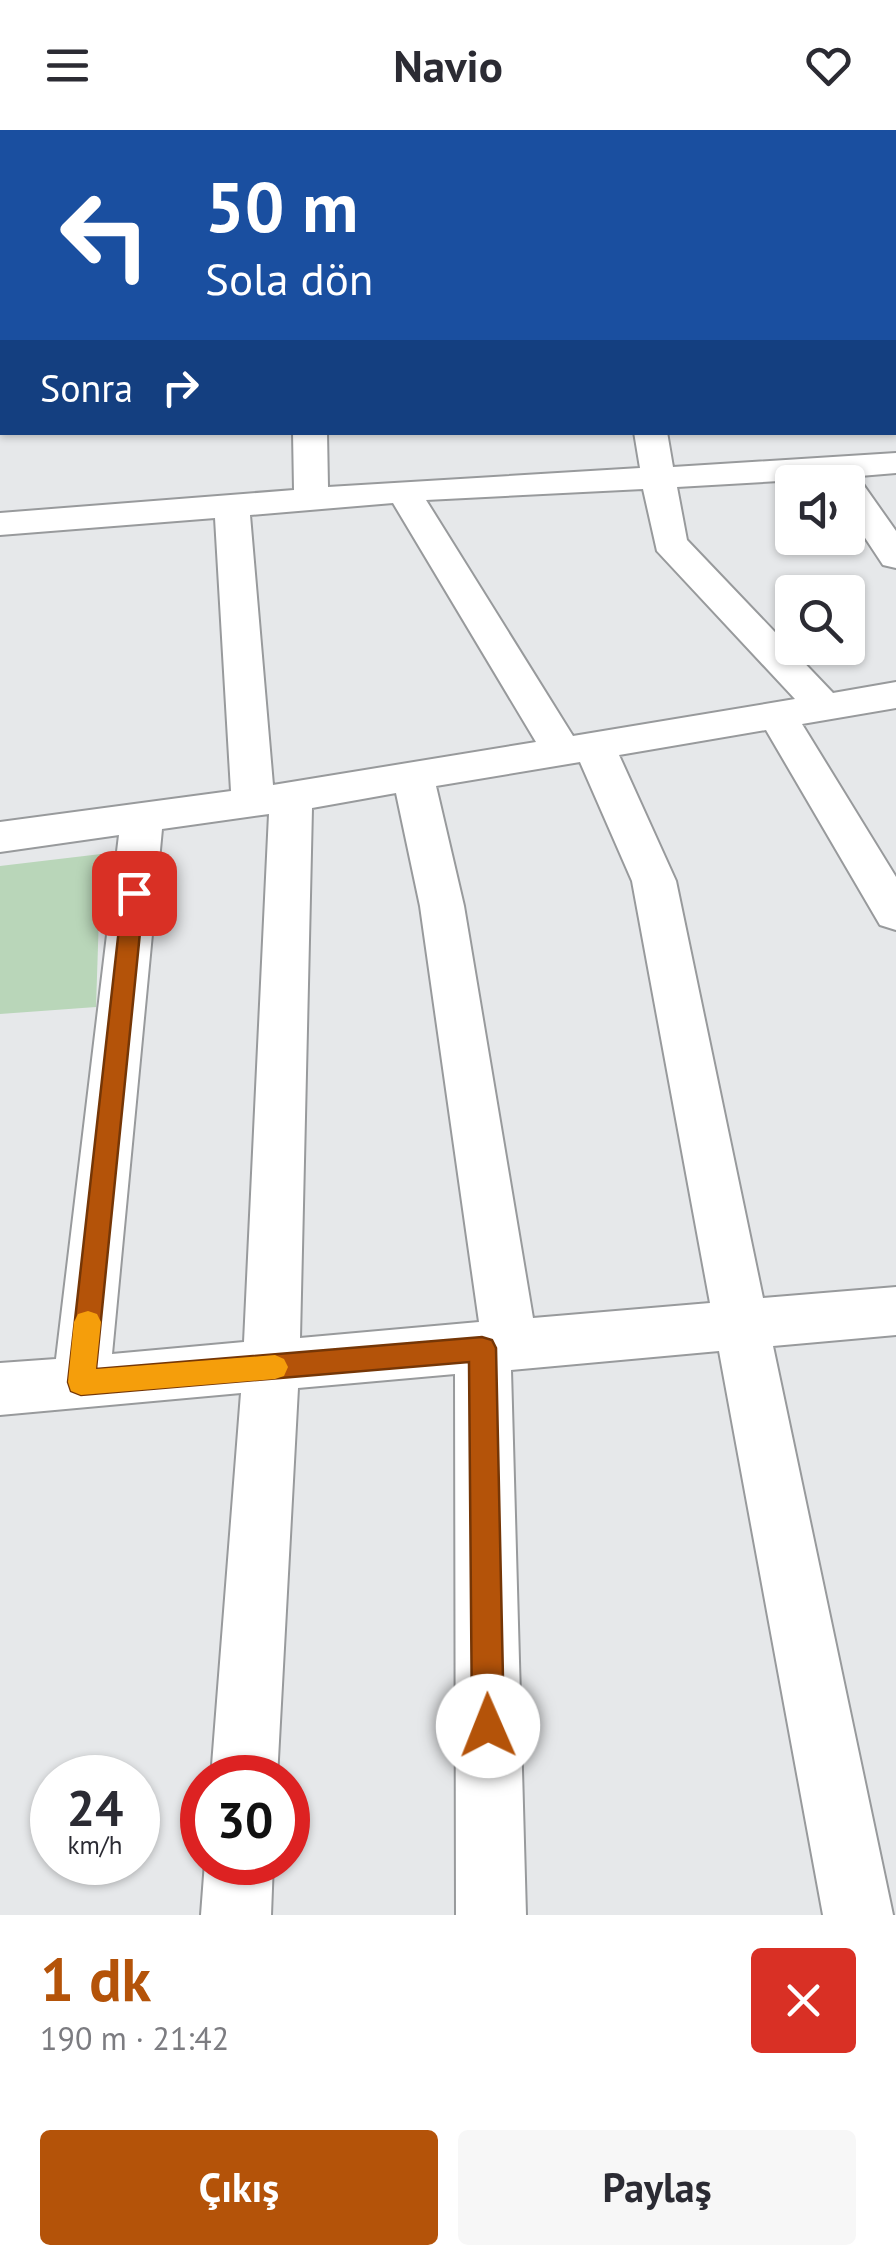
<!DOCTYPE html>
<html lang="tr">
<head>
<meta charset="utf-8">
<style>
	:root { --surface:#fff; --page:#f7f7f7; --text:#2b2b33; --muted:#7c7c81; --accent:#b45309 }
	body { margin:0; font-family:"PT Sans",sans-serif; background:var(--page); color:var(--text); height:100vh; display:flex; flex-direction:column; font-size:38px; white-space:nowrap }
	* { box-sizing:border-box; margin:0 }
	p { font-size:32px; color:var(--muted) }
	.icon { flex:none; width:55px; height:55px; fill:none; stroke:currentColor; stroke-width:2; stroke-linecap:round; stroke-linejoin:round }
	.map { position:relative; height:1785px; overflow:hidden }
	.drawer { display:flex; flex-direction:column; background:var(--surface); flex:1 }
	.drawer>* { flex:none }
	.hud { position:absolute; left:0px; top:0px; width:898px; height:305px; box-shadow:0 2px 8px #0004; background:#1a4fa0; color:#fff; overflow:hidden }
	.controls { position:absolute; left:775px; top:335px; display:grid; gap:20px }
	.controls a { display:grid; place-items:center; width:90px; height:90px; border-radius:10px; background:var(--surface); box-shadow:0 2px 8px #0004; font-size:50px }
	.speed { position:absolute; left:30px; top:1625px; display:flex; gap:20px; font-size:50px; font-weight:700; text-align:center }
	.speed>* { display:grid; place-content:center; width:130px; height:130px; border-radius:50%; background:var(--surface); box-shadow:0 2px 8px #0004; line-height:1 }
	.speed small { font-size:25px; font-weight:400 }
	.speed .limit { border:15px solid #d22; background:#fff; color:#111 }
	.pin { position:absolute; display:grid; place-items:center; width:85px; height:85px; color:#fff; margin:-42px; border-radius:20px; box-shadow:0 5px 15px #0006 }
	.me { position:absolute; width:110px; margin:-55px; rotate:359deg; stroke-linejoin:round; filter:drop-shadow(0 0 8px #0008) }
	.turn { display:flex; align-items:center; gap:35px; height:210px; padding:0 40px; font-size:45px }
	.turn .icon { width:130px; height:130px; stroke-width:2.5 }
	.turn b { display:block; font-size:70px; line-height:85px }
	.then { display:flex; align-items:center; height:95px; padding:0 40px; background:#0003; gap:20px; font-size:38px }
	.round { display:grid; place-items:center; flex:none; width:105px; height:105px; border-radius:10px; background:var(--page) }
	.summary { display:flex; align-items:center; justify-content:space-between; height:170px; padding:0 40px }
	h1 { font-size:60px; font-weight:800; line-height:75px; color:var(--accent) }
	.action { display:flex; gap:20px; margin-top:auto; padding:20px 40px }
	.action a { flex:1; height:115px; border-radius:10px; background:var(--accent); color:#fff; font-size:40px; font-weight:800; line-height:115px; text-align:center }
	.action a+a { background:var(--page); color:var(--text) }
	header { display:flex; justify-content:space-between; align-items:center; height:130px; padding:0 40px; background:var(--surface); font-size:45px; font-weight:800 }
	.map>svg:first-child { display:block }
</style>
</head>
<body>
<header><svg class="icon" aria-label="menu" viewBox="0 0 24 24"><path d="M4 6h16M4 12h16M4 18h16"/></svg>Navio<svg class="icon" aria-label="heart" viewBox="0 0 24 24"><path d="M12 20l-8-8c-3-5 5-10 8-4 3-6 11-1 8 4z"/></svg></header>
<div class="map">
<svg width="896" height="1785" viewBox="0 0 896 1785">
	<rect width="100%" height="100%" fill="#e6e8ea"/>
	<path fill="#b9d6b9" d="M101,724L96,877L0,884V736Z"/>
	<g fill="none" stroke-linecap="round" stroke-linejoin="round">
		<g stroke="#989a9c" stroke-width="4">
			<path id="street" d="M339,0H365L366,2H341Z
				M569,0H595L596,2H571Z
				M686,0H712L714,2H688Z
				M895,39H896V55H895Z
				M895,112H896V130H895Z
				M0,125H2V143H0Z
				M0,168H2V186H0Z
				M895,212H896V232H895Z
				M2,269V289L0,290V270Z
				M293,302H327L328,357L640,338L634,302H667L673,337L896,323V343L848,347L860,350L896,401V438L883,435L848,382V352H834L848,347L677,357L687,410L833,563L896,552V578L802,594L896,747V800L880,795L766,600L619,625L676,751L763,1168L896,1157V1205L773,1216L893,1785H823L719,1221L511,1240L526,1785H456L455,1244L298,1258L277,1648H211L241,1263L0,1285V1233L56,1229L119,705L0,722V692L231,661L215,388L0,405V383L294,360ZM643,359L657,421L795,569L573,606L426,370ZM393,373L536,612L273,655L250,385ZM580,632L632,751L710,1173L533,1188L464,776L436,656ZM396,663L420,776L479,1192L300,1208L312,678ZM269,684L244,1212L112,1224L162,699Z
				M205,1732H273L271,1785H201Z"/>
		</g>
		<use href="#street" fill="#fff" fill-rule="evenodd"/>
	</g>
	<path fill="#b45309" stroke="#753606" stroke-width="2.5" d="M134,756L144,763L96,1239L482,1207L492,1210L496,1218L504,1596L499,1607L488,1612L477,1607L472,1596L469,1232L81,1265L71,1261L68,1252L123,763Z"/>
	<path fill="#f59e0b" d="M88,1181L97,1184L101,1192L96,1239L275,1225L284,1229L288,1237L284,1246L275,1249L81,1265L71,1261L68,1252L74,1192L78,1184Z"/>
</svg>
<div class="controls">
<a><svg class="icon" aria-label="sound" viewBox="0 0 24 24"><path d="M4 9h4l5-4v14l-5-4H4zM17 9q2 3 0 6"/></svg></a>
<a><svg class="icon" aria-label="search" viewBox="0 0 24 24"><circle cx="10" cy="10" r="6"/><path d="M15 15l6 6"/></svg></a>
</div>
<div class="speed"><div>24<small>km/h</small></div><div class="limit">30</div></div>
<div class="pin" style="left:134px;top:763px;background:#d93025"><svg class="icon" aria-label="arrive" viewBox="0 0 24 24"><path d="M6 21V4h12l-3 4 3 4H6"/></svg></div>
<svg class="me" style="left:488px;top:1596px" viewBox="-20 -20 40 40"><circle r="19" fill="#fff"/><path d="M0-13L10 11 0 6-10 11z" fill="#b45309"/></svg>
<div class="hud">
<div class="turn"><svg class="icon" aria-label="left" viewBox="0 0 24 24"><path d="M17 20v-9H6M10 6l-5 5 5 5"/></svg><div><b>50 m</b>Sola dön</div></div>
<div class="then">Sonra<svg class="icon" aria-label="right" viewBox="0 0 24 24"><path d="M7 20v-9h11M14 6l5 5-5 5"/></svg></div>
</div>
</div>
<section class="drawer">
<div class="summary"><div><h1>1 dk</h1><p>190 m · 21:42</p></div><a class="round" style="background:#d93025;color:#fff"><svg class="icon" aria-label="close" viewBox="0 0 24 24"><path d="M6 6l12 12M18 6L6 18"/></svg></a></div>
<div class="action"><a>Çıkış</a><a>Paylaş</a></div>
</section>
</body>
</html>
